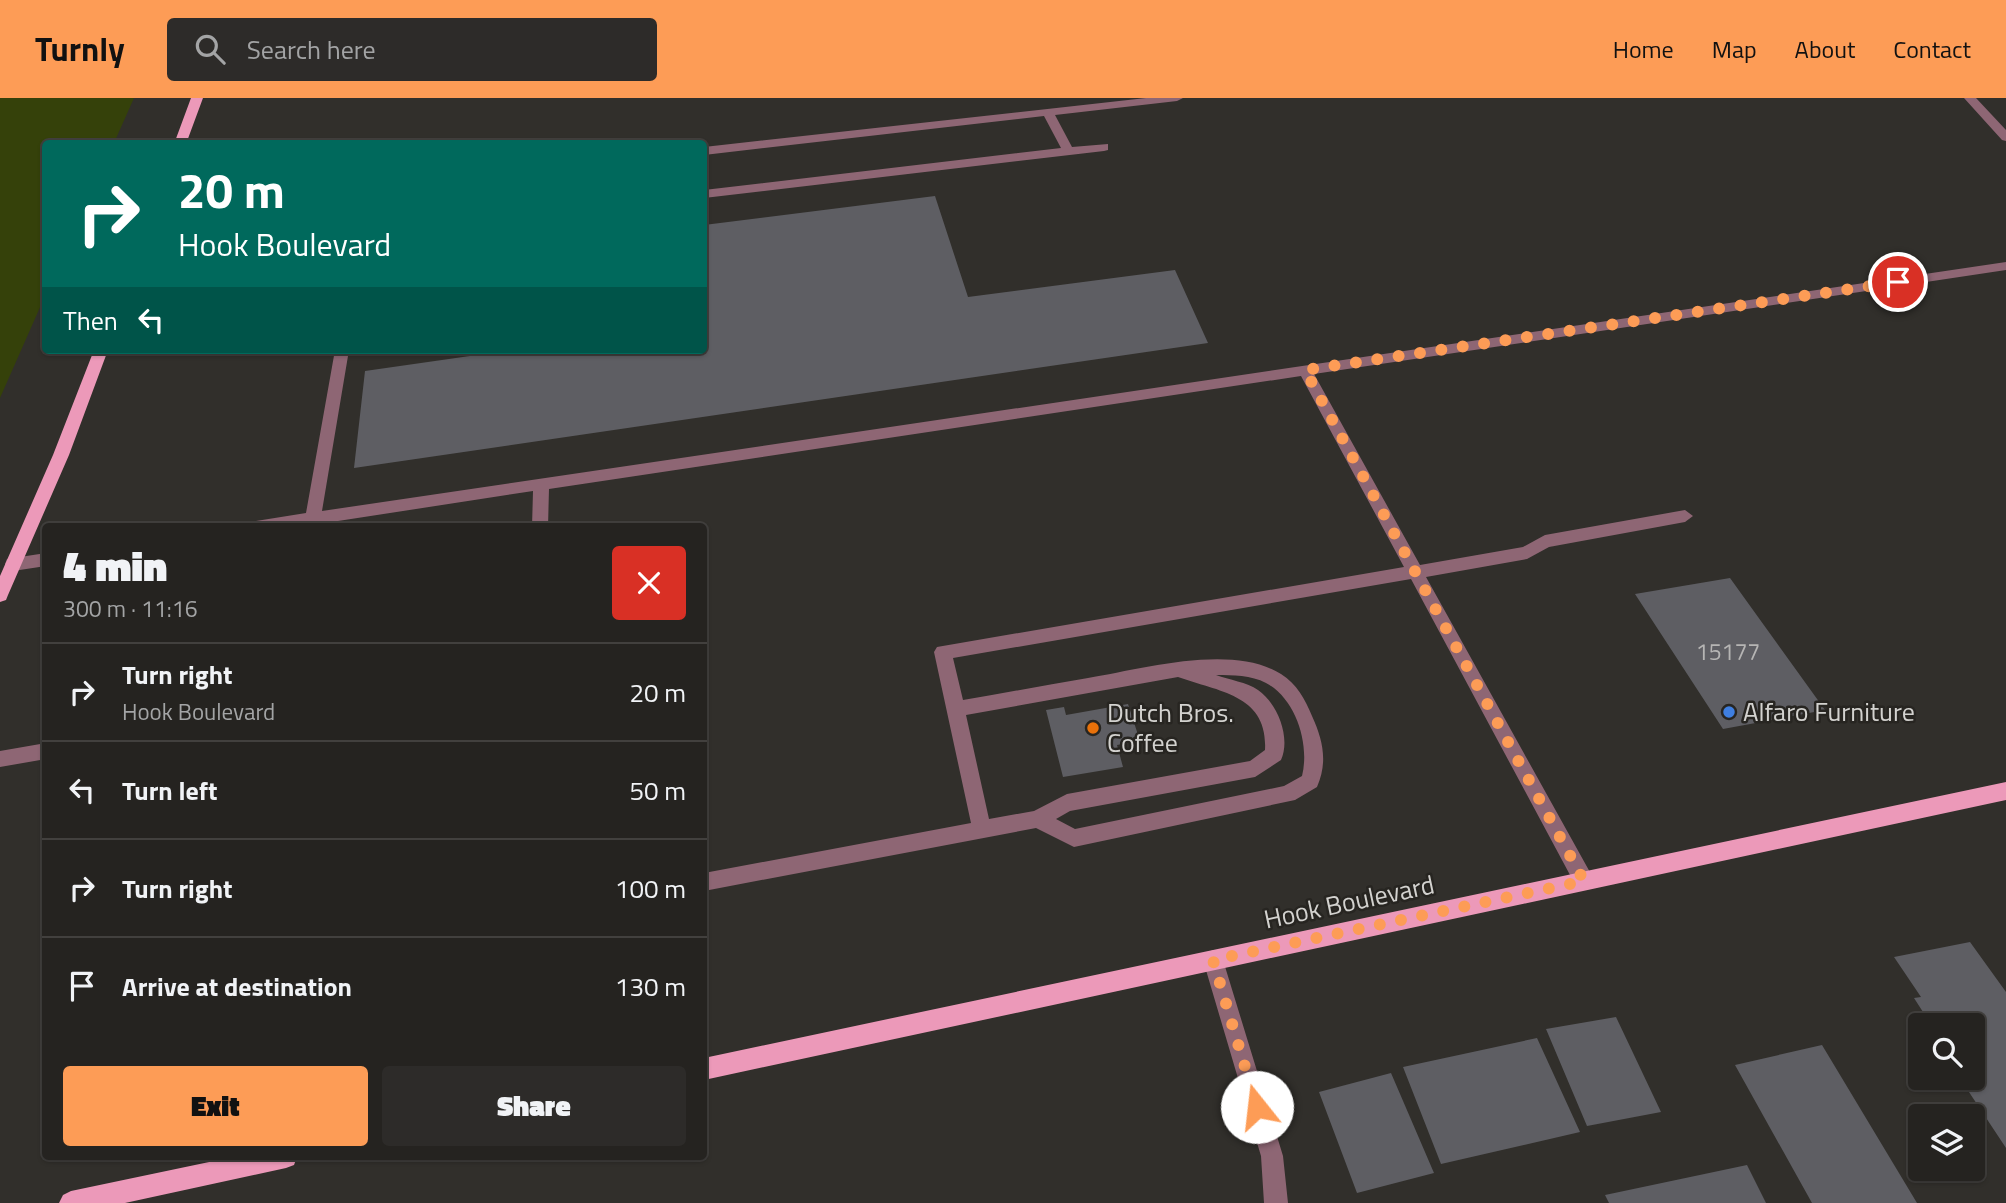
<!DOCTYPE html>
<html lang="en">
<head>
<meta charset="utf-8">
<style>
	:root { --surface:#252320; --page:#2d2b29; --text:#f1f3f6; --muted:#a3a4a5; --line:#42403e; --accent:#fd9c56 }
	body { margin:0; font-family:"Titillium Web",sans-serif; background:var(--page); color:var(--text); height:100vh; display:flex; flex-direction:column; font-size:26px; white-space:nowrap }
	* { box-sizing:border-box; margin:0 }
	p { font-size:23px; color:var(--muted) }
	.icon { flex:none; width:38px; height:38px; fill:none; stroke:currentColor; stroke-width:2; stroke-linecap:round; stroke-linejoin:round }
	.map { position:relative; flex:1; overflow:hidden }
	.details { position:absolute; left:42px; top:425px; width:665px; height:637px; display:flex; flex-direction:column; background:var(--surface); border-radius:7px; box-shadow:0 2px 5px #0004,0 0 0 2px var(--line) }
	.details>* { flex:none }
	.banner { position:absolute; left:42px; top:42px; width:665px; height:214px; border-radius:7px; box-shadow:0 2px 5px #0004,0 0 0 2px var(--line); background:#00695c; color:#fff; overflow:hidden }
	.buttons { position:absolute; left:1908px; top:915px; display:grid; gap:14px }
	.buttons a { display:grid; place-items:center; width:77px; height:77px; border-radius:7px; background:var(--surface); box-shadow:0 2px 5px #0004,0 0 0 2px var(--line); font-size:35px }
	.pin { position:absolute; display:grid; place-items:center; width:60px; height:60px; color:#fff; margin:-30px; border:4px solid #fff; border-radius:50%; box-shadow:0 2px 7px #0007 }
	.me { position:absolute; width:77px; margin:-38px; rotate:344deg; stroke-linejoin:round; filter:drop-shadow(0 0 5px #0008) }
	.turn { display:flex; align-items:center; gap:24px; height:147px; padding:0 21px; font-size:32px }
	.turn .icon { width:91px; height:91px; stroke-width:2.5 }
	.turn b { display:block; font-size:49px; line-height:60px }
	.then { display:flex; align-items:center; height:66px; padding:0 21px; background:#0003; gap:14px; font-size:26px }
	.round { display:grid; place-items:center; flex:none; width:74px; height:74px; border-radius:7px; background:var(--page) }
	.headline { display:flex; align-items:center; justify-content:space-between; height:119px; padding:0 21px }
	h1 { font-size:42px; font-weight:800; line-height:52px }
	.button { display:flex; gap:14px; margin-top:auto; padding:14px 21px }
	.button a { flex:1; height:80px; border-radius:7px; background:var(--accent); color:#111; font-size:28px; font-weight:800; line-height:80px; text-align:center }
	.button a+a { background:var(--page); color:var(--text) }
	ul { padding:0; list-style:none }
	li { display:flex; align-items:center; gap:21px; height:98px; padding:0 21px; border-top:2px solid var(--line) }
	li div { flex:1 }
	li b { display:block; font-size:26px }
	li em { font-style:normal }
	header { display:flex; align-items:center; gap:42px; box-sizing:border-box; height:98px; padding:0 35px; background:var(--accent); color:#111 }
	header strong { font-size:33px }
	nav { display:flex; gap:38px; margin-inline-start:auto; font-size:24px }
	.search { width:490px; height:63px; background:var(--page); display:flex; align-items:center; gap:18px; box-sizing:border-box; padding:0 24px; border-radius:7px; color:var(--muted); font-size:26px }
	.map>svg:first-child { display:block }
</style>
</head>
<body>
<header>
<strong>Turnly</strong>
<div class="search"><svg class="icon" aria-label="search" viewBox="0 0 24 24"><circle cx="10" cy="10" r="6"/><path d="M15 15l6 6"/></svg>Search here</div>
<nav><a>Home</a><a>Map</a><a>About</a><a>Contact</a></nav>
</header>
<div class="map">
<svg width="2006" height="1105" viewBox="0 0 2006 1105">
	<rect width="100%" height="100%" fill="#312f2b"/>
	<path fill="#35410a" d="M0,0H134L114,45L46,46L45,198L0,300Z"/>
	<path fill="#5e5e63" d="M935,98L968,199L1175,172L1208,245L354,370L365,273L512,252H704V127Z
		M1730,480L1825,612L1723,631L1635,496Z
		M1128,606L1140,643L1117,647L1123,669L1063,679L1046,612L1064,609L1066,617Z
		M1970,844L2006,894V1050L1965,988L1971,987L1966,980H1972V928H1932L1914,900L1921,899L1894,859Z
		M1616,919L1661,1014L1587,1028L1546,931Z
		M1537,940L1580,1034L1441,1066L1403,969Z
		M1822,947L1917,1105H1812L1735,967Z
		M1391,975L1434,1075L1357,1095L1319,994Z
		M1747,1067L1766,1105H1609L1605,1097Z"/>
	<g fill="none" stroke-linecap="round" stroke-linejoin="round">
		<path fill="#8e6674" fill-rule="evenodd" d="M1146,0H1183L1177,3L1055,17L1072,49L1108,46V52L1104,53L704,100V92L1061,50L1044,18L704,57V49Z
			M1964,0H1976L2006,32V43L2002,42Z
			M2006,164V172L1314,276L1420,467L1523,449L1545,437L1685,412L1693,418L1685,424L1549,449L1527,461L1426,479L1591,776L1594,783L1591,790L1584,792L1577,790L1411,481L953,560L963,602C1004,595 1046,587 1088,580C1142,571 1232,545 1281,576C1297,586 1305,601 1312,618C1323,642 1328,664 1317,689L1295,702L1074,749L1036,730L704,793V775L971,725L934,554L937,549L1404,469L1301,278L549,391L548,429H532L533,393L299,429H248L256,423L306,415L335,252H349L322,413ZM1216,577C1233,577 1251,577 1266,585C1296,601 1310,646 1302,678L1284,688L1075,731L1056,721L1070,713L1255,679L1281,662C1291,640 1278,606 1258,592C1247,584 1229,582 1216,577ZM1178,579C1220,594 1268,597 1265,652L1250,663L1067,696L1034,713L989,721L966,617Z
			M46,455V468L13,473L7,471L5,466L7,461Z
			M46,645V661L0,669V653Z
			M1213,852L1220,855L1223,862L1283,1058L1288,1105H1264L1261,1058L1203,862L1206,855Z"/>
		<path fill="#ec99b9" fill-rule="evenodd" d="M191,0H203L186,46H174Z
			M94,252H108L69,357L8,497L6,502L0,504V478L53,357Z
			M2006,684V702L704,982V960Z
			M233,1059H297L294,1067L286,1070L125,1105H59L63,1097L71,1093Z"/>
	</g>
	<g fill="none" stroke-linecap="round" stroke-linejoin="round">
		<path stroke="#fd9c56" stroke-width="12" stroke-dasharray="0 21.6" d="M1257,1009L1213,862L1584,783L1305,272L1898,184"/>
	</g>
	<circle fill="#3f7fe0" stroke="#272521" stroke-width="2.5" cx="1729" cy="614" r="7"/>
	<circle fill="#e8710a" stroke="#272521" stroke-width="2.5" cx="1093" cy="630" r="7"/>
	<g text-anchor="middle" stroke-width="5" stroke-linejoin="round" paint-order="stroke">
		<g font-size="23" fill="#b6b5b4">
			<text x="1728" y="562">15177</text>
		</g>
		<g font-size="26" fill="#d3d2cf" stroke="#272521" text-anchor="start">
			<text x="1743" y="623">Alfaro Furniture</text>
			<text x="1107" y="624">Dutch Bros.<tspan x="1107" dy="30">Coffee</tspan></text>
		</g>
		<g font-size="26" fill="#d3d2cf" stroke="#272521">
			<text transform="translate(1349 804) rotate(-12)" y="9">Hook Boulevard</text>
		</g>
	</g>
</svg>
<div class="buttons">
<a><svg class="icon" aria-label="search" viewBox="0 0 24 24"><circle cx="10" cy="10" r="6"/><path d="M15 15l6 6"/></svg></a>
<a><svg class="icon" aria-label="layers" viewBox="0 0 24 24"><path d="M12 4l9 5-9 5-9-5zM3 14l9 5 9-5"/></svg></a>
</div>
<div class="pin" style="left:1898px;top:184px;background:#d93025"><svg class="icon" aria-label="arrive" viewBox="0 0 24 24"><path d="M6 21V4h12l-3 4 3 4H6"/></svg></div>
<svg class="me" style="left:1257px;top:1009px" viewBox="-20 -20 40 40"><circle r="19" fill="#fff"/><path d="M0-13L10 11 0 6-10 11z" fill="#fd9c56"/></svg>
<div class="banner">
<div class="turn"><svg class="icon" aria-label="right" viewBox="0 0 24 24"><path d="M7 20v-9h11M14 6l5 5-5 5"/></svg><div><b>20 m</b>Hook Boulevard</div></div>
<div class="then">Then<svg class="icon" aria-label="left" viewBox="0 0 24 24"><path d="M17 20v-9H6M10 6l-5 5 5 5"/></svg></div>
</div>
<section class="details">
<div class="headline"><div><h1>4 min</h1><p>300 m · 11:16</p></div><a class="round" style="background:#d93025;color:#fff"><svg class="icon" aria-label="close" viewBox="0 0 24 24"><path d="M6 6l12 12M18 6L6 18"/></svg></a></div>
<ul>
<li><svg class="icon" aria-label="right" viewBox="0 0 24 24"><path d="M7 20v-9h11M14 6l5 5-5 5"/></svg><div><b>Turn right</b><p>Hook Boulevard</p></div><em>20 m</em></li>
<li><svg class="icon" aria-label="left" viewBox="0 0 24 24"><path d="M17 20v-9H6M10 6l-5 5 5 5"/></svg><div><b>Turn left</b></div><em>50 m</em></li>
<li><svg class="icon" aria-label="right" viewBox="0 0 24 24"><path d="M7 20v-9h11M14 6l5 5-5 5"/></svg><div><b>Turn right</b></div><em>100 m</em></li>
<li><svg class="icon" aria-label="arrive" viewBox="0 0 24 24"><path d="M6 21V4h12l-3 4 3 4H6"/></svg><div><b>Arrive at destination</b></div><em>130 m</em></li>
</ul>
<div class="button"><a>Exit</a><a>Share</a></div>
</section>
</div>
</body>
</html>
